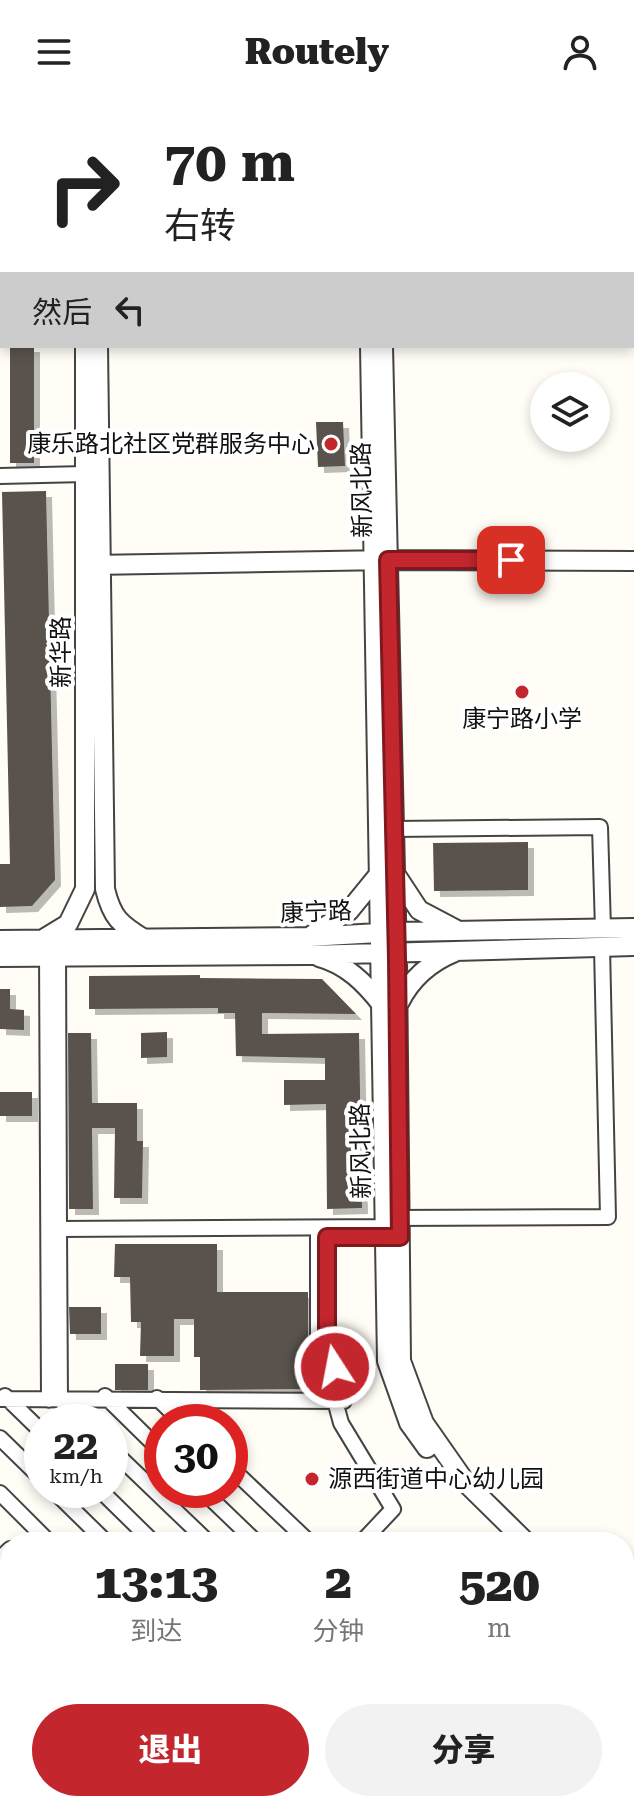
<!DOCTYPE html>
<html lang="zh">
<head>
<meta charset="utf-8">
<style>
	:root { --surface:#fff; --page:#f2f2f2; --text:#222; --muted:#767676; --accent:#c4262e }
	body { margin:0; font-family:"Roboto Serif","Noto Sans SC",serif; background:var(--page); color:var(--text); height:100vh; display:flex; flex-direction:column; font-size:30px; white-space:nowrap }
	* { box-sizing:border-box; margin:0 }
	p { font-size:26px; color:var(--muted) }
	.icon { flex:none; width:44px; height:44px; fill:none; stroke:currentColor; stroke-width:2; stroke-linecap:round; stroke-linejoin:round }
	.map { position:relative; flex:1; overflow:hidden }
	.side { position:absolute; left:0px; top:1428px; width:634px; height:280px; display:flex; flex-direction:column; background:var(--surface); border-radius:32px 32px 0 0; box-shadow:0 4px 12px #0003 }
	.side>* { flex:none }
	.hud { position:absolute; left:0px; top:0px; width:634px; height:244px; box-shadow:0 4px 12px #0003; background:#fff; color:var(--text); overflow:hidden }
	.tools { position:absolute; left:530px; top:268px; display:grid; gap:16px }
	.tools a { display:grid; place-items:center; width:80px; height:80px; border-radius:50%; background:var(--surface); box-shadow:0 4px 12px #0003; font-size:40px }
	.speed { position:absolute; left:24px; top:1300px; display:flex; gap:16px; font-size:40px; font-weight:700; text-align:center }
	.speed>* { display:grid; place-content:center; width:104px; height:104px; border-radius:50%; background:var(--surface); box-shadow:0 4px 12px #0003; line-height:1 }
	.speed small { font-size:20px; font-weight:400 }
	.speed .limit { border:12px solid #d22; background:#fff; color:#111 }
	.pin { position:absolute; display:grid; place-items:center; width:68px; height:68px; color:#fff; margin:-34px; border-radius:16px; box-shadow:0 4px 12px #0006 }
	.me { position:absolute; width:88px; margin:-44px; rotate:349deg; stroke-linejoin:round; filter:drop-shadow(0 0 6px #0008) }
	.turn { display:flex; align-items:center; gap:28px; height:168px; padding:0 32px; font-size:36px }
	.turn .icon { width:104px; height:104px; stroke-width:2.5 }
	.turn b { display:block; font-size:56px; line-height:68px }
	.then { display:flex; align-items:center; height:76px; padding:0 32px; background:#0003; gap:16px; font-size:30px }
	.eta { display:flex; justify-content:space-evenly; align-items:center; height:136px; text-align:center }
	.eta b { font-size:48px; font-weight:800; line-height:56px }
	.primary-button { display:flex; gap:16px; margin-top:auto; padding:16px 32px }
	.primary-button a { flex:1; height:92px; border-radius:48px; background:var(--accent); color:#fff; font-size:32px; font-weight:800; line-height:92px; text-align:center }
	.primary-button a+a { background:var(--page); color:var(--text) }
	header { display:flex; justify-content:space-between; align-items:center; height:104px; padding:0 32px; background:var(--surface); font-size:36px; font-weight:800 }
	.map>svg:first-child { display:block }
</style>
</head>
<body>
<header><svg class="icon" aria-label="menu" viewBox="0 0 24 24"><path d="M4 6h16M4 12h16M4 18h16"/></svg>Routely<svg class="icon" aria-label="person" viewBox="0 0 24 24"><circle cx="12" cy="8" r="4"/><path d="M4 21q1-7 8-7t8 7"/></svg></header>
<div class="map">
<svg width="634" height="1708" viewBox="0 0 634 1708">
	<defs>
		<filter id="shadow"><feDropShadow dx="6" dy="6" stdDeviation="0" flood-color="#0004"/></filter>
	</defs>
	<rect width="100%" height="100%" fill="#fffdf5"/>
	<path fill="#5a524d" filter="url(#shadow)" d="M10,242H34V359H10Z
		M316,318H343L345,362L318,363Z
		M46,387L55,776L32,802L0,803V760H10L2,388Z
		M528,738V786L434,787L433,739Z
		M200,871V874L322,875L356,910L262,909V930L359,929L362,1104L327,1105L326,1000L284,1001V976H325V954L236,952L235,909H218V904L89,905V872Z
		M0,885H10V905L24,906V926L0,925Z
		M167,928V953L141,954V929Z
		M68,929H91L92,999H137V1037H143L142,1094H114L115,1024H92L93,1105H69Z
		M0,988H32V1012H0Z
		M115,1140H217V1188H308V1234L312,1258H314V1285L200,1286V1253H194V1215H174V1252H140L141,1218H131L130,1173H114Z
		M69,1203H101V1230H70Z
		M115,1260H148V1286H115Z"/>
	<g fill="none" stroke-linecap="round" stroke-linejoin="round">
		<g stroke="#444" stroke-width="18">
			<path id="minor" d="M0,372L85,370
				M394,725L600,723L603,825
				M58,842L59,1125L391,1123
				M47,844L49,1296
				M390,1114L608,1113L602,843
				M318,1124V1234L341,1319L393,1405L362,1438
				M53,1125H59L60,1296L83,1318
				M5,1292L42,1328
				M105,1292L162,1348
				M157,1294L182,1318
				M0,1295L344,1297
				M0,1334L42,1375
				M110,1344L208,1438
				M230,1363L309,1438
				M53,1386L106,1438
				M100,1386L153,1438
				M202,1386L256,1438
				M0,1389L49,1438
				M0,1455L10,1445"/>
		</g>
		<g stroke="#444" stroke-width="22">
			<path id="tertiary" d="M83,0L84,2
				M313,0L319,2
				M365,0V2
				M378,0V2
				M125,2L127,0
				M424,2L429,0
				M98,242L105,785C112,814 120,820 144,835
				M370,242L387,1257L409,1319L427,1344
				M383,242L397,855L401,1257L424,1319L466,1379L526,1438
				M92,461L388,456L634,457
				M396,771L419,806L455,825
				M312,831L349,807L380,769
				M45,834L68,820L85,785V242
				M0,836L308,833L396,828L634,824
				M0,853L308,851L634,842
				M319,853C346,860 365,879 382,901
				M399,899C411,875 430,858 455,848
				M624,1547L634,1558
				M624,1567L634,1579"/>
		</g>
		<path stroke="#333" stroke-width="2" stroke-dasharray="8 4" stroke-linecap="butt" d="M0,1544L10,1552"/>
		<use href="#minor" stroke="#fff" stroke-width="14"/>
		<use href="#tertiary" stroke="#fff" stroke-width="18"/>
	</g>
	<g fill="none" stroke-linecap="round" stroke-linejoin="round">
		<g stroke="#7f191e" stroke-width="20">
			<path id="route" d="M335,1263L327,1234V1133H400L397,855L388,456H511"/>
		</g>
		<use href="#route" stroke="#c4262e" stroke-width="14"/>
	</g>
	<g fill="#c4262e" stroke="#fff" stroke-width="3">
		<circle cx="331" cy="340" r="8"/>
		<circle cx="522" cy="588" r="8"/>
		<circle cx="312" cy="1375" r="8"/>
	</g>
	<g text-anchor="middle" stroke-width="8" stroke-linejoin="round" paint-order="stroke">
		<g font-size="24" fill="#111" stroke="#fff" text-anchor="end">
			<text x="315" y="348">康乐路北社区党群服务中心</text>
			<text x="522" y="623" text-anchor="middle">康宁路小学</text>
			<text x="328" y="1383" text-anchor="start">源西街道中心幼儿园</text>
		</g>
		<g font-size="24" fill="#111" stroke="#fff">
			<text transform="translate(362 386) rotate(-91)" y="8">新风北路</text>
			<text transform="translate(61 548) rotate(-90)" y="8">新华路</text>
			<text transform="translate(316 808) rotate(-2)" y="8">康宁路</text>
			<text transform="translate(361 1047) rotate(-91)" y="8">新风北路</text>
		</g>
	</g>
</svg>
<div class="tools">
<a><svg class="icon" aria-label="layers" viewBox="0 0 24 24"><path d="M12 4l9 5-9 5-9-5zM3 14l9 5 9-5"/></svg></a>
</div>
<div class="speed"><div>22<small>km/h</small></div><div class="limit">30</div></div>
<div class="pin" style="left:511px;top:456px;background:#d93025"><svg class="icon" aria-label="arrive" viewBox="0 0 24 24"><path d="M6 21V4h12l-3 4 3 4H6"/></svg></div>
<svg class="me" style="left:335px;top:1263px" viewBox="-20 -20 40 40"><circle r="17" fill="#c4262e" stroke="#fff" stroke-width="3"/><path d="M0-11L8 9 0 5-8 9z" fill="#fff"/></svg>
<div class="hud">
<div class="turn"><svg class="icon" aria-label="right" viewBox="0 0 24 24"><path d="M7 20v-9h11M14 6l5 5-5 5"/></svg><div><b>70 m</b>右转</div></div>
<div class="then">然后<svg class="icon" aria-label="left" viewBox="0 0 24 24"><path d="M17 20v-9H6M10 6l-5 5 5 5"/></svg></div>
</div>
<section class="side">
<div class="eta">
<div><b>13:13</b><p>到达</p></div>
<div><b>2</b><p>分钟</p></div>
<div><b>520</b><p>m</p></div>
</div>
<div class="primary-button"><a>退出</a><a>分享</a></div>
</section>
</div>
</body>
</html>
